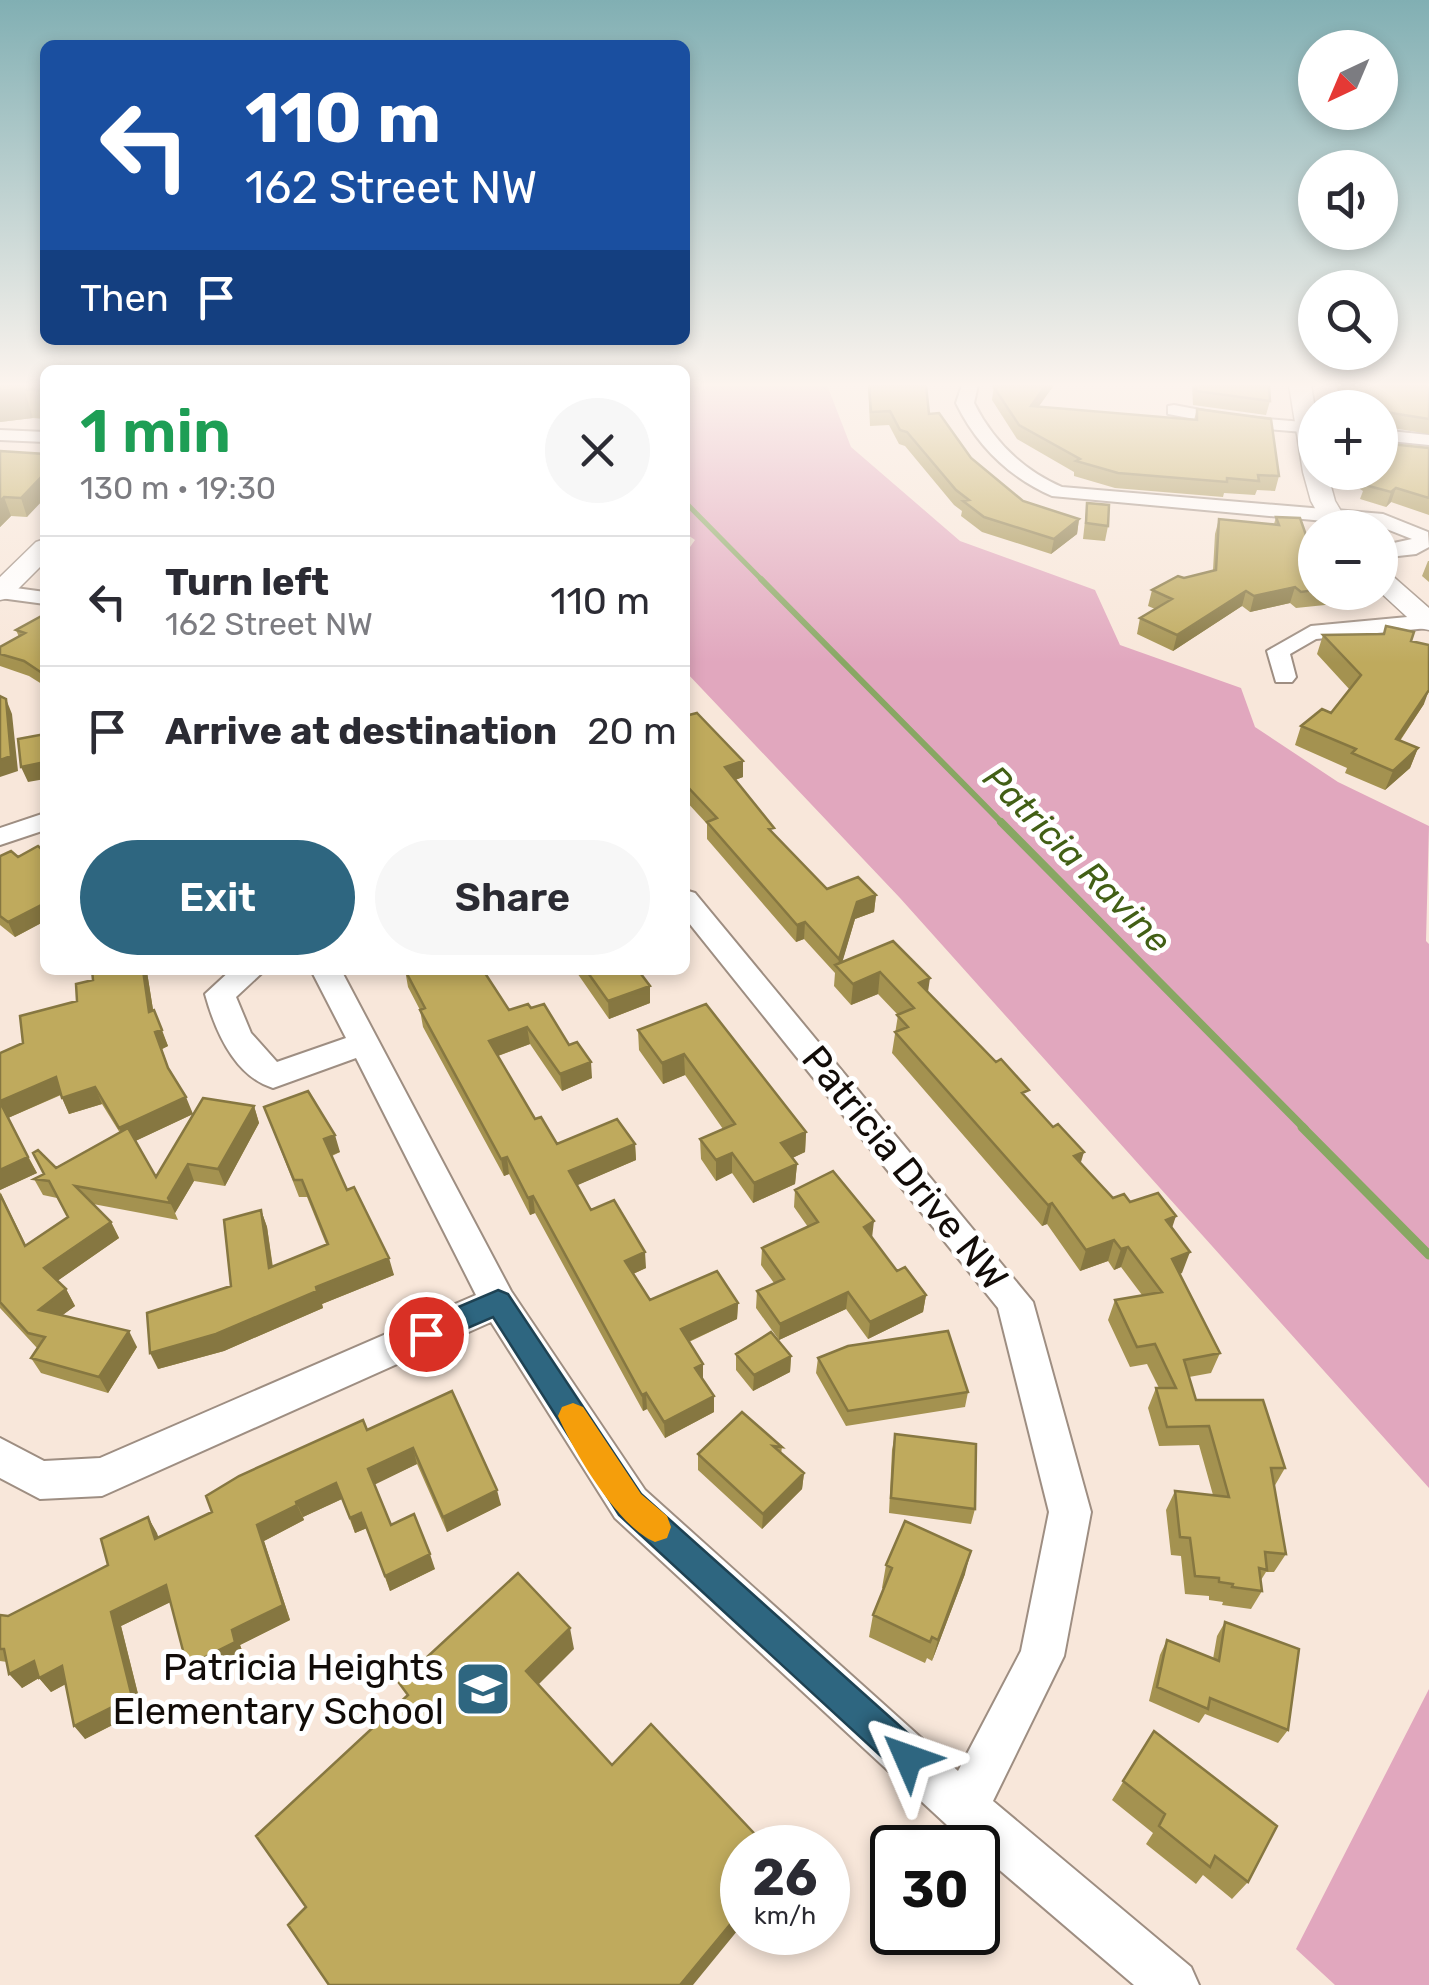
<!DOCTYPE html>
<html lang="en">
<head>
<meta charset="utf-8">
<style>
	:root { --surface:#fff; --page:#f7f7f7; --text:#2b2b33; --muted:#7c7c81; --line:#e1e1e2; --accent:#2e6680 }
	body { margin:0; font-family:Rubik,sans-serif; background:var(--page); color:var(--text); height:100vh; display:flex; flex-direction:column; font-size:38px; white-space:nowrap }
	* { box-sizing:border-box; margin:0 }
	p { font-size:32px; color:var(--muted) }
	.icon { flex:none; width:55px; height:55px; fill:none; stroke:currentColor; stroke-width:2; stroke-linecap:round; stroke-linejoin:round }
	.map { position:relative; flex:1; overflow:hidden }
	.sheet { position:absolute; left:40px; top:365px; width:650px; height:610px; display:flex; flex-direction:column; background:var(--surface); border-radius:15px; box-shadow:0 5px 15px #0003 }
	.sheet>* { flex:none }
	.banner { position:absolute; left:40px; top:40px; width:650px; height:305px; border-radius:15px; box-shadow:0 5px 15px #0003; background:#1a4fa0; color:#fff; overflow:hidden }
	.needle { width:65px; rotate:224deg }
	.controls { position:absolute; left:1298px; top:30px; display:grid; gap:20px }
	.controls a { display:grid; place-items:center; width:100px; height:100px; border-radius:50%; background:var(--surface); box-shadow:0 5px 15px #0003; font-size:50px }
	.speed { position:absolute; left:720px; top:1825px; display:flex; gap:20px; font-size:50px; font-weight:700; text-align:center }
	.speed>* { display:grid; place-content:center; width:130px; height:130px; border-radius:50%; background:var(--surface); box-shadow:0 5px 15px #0003; line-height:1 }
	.speed small { font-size:25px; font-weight:400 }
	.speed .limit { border:5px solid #111; border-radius:15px; background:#fff; color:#111 }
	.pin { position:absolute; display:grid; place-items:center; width:85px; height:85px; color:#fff; margin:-42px; border:5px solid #fff; border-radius:50%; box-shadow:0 2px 10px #0007 }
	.me { position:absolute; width:110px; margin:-55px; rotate:313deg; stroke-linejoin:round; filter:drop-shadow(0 0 8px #0008) }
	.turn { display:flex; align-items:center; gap:35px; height:210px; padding:0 40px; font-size:45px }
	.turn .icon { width:130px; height:130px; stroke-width:2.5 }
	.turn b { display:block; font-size:70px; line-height:85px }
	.then { display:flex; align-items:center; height:95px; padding:0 40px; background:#0003; gap:20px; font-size:38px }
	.round { display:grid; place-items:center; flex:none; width:105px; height:105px; border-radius:52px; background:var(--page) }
	.overview { display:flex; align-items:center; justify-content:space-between; height:170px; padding:0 40px }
	h1 { font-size:60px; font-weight:600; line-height:75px; color:#1e9e55 }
	.button { display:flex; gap:20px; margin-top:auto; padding:20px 40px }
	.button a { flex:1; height:115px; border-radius:60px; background:var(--accent); color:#fff; font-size:40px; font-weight:600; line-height:115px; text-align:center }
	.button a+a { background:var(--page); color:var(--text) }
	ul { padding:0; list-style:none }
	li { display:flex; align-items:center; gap:30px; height:130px; padding:0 40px; border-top:2px solid var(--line) }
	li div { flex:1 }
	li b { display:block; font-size:38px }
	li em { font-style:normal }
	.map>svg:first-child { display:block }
</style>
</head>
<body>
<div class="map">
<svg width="1429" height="1985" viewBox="0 0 1429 1985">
	<rect width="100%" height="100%" fill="#f8e7da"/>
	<path fill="#e1a7be" d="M685,385H827L851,447L960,541L1095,590L1120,645L1241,688L1255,727L1338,782L1429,826L1426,941L1429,944V1488L900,898L685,671V554L695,540L685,533Z
		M1429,1689V1985H1335L1296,1949Z"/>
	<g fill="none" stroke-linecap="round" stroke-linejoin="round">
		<path stroke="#88a763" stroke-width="5" d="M685,502L763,581"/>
		<path stroke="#88a763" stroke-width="6" d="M761,579L1004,825"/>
		<path stroke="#88a763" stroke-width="8" d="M1001,822L1305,1129"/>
		<path stroke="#88a763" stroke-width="9" d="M1302,1127L1429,1255"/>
		<g stroke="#9e8e82" stroke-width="4">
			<path id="minor" d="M962,385H978L974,403C993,441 1023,470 1062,487L1383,514L1428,532L1429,547L1416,554L1380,558V546L1412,539L1379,526L1052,496C1009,477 977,446 956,403Z
				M1174,405L1232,416L1315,423V433L1232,426L1168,414V406Z
				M0,430L45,432V442L0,440Z
				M1380,430L1429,435V445L1380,440Z
				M1,586L45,592V604L0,598Z
				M1429,615L1428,628L1316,639L1290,654L1296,677L1292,682H1276L1267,651L1311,626Z
				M45,813V830L0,845V828Z
				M685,890L695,893L1033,1302L1091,1512L1064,1656L993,1801L1191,1967L1199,1985H1134L947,1825L615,1518L491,1322L102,1496L40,1499L0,1478V1438L44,1461L100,1458L476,1295L356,1058L273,1088C234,1076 215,1030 205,994L231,970H265L236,997L251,1033L277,1062L346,1038L311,970H341L511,1291L645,1490L958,1771L1021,1651L1049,1512L998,1308L685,918Z"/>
		</g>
		<g stroke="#9e8e82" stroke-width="3">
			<path id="tertiary" d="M1289,385H1311L1315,409V472H1327L1335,501L1351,528H1326L1311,501L1303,472Z
				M45,539V562L9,598L0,600V577L36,542Z
				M1380,571L1389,573L1429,608V630L1419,628L1380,592Z"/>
		</g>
		<use href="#minor" fill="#fff" fill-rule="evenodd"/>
		<use href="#tertiary" fill="#fff" fill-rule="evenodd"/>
	</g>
	<path fill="#a49250" d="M0,385H45V419L33,418L0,422Z
		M868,385H926L929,414L971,458L1023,501L1079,519L1077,534L1051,554L982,532L961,516L962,511L954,505L905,446L899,444L889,425L870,426Z
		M994,385H1054L1039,406L1194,420L1197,409L1279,476L1275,491L1257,490L1255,495L1224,493L1223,497L1115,488L1074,476V472L1017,439L992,400Z
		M1192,385H1269L1270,401L1266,415L1193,405Z
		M1336,385H1429V434L1380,426V428V408H1341Z
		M1429,448V515L1391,502L1386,507L1360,499L1363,491L1360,489L1356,472H1380Z
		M0,451L45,454L27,517L11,516L0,527Z
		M1087,503L1108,526L1105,541L1083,539Z
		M1276,517L1315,558V592H1357L1354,602L1296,608L1290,603L1250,612L1242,606L1173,651L1137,634L1140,618L1155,609L1148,606L1152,590L1184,578L1213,570L1215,534L1219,519L1274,524Z
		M1428,561H1429V582L1422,576Z
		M45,614V686L29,676L0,666V647L19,637L16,630Z
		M1323,635L1411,641L1424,704L1400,741L1418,748L1410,768L1385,790L1345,773L1347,768L1295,745L1301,726L1331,713L1350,690L1317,654Z
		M685,716L743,761V777L735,780L774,834L827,889L876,895L874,912L855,919L842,962L893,941L928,992L1027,1099L1081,1163L1113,1198L1130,1202L1172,1228L1182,1273L1179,1274L1220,1353L1211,1373L1189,1377L1196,1400L1285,1468L1274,1487L1286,1554L1274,1572H1266L1261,1580L1262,1591L1251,1609L1222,1605L1223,1602L1209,1600V1596L1185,1594L1181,1556L1171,1555L1166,1510L1175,1491L1213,1495L1199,1445L1159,1446L1148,1408L1156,1388H1159L1147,1364L1130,1367L1108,1320L1115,1300L1142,1295L1121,1267L1114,1270L1108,1261L1080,1271L1047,1224L1042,1226L892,1053L898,1015L878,994L851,1005L834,986L835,973L804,939L796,942L707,839V824L685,800Z
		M45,852V921L15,937L0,925V856L18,857Z
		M405,970L509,1010L531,1008L569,1045L592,1078L562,1091L530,1044L498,1056L535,1119L557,1144H635L636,1160L577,1185L591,1210L646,1268L633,1274L650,1300L738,1303L737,1319L689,1342L714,1412L665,1438L647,1409L643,1411L535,1213L530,1215L509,1174L504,1176L423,1027L420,1010L408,987Z
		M575,970H638L650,1003L609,1019Z
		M147,972L153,1010L168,1046L162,1049L169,1070L193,1114L135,1141L156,1177L254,1106L259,1123L225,1186L194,1181L175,1213L178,1220L93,1204L111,1222L119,1238L57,1281L66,1289L75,1306L62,1315L137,1347L108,1393L41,1373L31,1358L37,1348L0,1308V1192L26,1245L68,1217L57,1198L43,1195L34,1179L120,1133L102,1104L69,1114L61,1095L8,1118L37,1173L0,1190V1053L23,1043L77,1001Z
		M706,1004L806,1132L805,1152L792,1158L797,1164L795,1184L753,1203L732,1173L716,1181L701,1159L700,1139L723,1129L685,1075L663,1084L639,1050L638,1030Z
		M264,1107L340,1152L332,1156L347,1190L394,1275L322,1304L323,1308L224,1351L158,1369L231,1286L261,1210L267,1227L273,1267L326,1244L307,1197H299Z
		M795,1190L872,1238L897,1271L926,1295L923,1312L868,1339L846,1309L779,1340L756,1308L757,1291L774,1283L761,1265L762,1248L808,1227L794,1207Z
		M736,1354L791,1356L790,1372L753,1391L736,1370Z
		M818,1358L968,1392L965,1407L846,1426L816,1373Z
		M452,1391L501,1505L447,1532L417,1464L374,1484L391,1525L435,1569L390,1591L367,1528L355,1533L342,1499L303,1517L304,1520L264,1541L290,1620L240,1645L244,1656L196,1680L170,1602L121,1626L142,1710L85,1739L66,1684L51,1692L39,1678L22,1688L7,1662L0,1661V1615L8,1616L108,1565L148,1517L158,1537L212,1512L367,1430Z
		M742,1412L782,1447L781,1454L804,1473L802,1489L762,1529L698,1470V1454Z
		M895,1434L975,1509L971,1524L889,1513L892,1450Z
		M886,1565L965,1574L932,1661L927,1658L925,1663L869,1637L873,1615L884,1589L882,1588Z
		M1225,1622L1288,1730L1278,1743L1205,1714L1199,1723L1149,1701L1160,1655L1167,1640L1213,1659L1217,1636Z
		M1154,1731L1248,1882L1232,1899L1203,1875L1196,1884L1146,1844L1153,1833L1112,1800Z"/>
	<path fill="#867741" d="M1046,385H1054L1029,420L1031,406Z
		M24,389L33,418L0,422V391Z
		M45,473V498L27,517L21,498Z
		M1396,488L1391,502L1386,507L1391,492Z
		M4,497L11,516L0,527V501Z
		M1079,519L1077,534L1051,554L1054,539Z
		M1295,587L1290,603L1250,612L1254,596Z
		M1246,591L1242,606L1173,651L1177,635Z
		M1429,690L1424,704L1388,758L1396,739Z
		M6,699L12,714L18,771L0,777V760Z
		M1418,748L1410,768L1385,790L1393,771Z
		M743,761V777L724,784L725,767Z
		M45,762V779L28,782L21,767Z
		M876,895L874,912L855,919L840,970L838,968L839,959L857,902Z
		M45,903V921L15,937L8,922Z
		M805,922L804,939L796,942L797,925Z
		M143,970H149L147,972L156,1028L149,1012Z
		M880,972L878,994L851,1005L853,984Z
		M930,978L927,999L919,983Z
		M650,986V1003L609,1019L608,1001Z
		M527,1027L530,1044L492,1058L489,1041Z
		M162,1030L168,1046L162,1049L155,1032Z
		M684,1054L685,1075L663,1084L662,1063Z
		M591,1062L592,1078L562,1091L560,1074Z
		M56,1077L64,1093L8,1118L0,1101Z
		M95,1087L102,1104L69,1114L62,1098Z
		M186,1097L193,1114L127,1145L119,1128Z
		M254,1106L259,1123L225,1186L218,1169Z
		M806,1132L805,1152L780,1164L781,1143Z
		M335,1135L340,1152L329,1156L324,1139Z
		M635,1144L636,1160L571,1188L569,1171Z
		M1084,1152L1078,1172L1074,1156Z
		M732,1153V1173L716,1181V1160Z
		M28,1157L37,1173L0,1190V1170Z
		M507,1157L509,1174L504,1176L501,1159Z
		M188,1164L194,1181L175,1213L168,1198Z
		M797,1164L795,1184L753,1203L754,1183Z
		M533,1196L535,1213L530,1215L528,1198Z
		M1052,1203L1047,1224L1042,1226L1048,1205Z
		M261,1210L267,1227L275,1285L269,1268Z
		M1176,1216L1169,1237L1166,1220Z
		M874,1221L872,1238L864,1227Z
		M111,1222L119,1238L53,1284L44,1268Z
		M1114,1240L1108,1261L1080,1271L1086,1250Z
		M1128,1247L1121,1267L1114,1270L1121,1249Z
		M645,1252L646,1268L626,1277L625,1261Z
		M1190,1252L1182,1273L1164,1279L1172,1259Z
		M389,1258L394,1275L322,1304L323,1308L224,1351L158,1369L150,1353Z
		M66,1289L75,1306L48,1326L39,1310Z
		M848,1292L846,1309L779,1340L780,1324Z
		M926,1295L923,1312L868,1339L870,1322Z
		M738,1303L737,1319L681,1345V1329Z
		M129,1331L137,1347L108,1393L99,1377Z
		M791,1356L790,1372L753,1391L754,1375Z
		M703,1364V1380L695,1368Z
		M646,1393L647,1409L643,1411L642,1395Z
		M714,1396V1412L665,1438L664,1422Z
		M413,1448L417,1464L374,1485L368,1469Z
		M804,1473L802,1489L762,1529L763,1514Z
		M336,1483L342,1499L303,1517L296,1502Z
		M497,1490L501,1505L447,1532L443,1517Z
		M297,1505L304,1520L264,1541L290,1620L240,1645L244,1656L196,1680L187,1666L232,1630L257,1525Z
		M361,1513L367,1528L355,1533L350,1518Z
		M148,1517L157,1533L164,1554L155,1539Z
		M971,1551L965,1574L932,1661L938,1640Z
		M430,1554L435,1569L390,1591L385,1576Z
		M166,1585L175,1600L121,1626L142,1710L85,1739L74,1726L111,1612Z
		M570,1628L574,1649L531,1692L526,1671Z
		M34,1661L62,1666L73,1680L51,1692L39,1678L22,1688L9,1674Z
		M742,1910V1925L693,1985H680Z"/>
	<path fill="#bfaa5d" stroke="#867741" stroke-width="2.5" d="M0,385H45V391L24,389L0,391Z
		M869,385H926L929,414L939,413L971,458L1023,501L1079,519L1054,539L984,517L963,501L969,500L956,490L907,432L900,430L890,411L871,412Z
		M994,385H1046L1031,406L1197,420V409L1271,419L1279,476L1258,475L1259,481L1227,478V482L1118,473L1076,461L1080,459L1019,425L993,386Z
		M1196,385H1269L1270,401L1196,391Z
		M1343,385H1429V419L1385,412L1380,425V408H1348Z
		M1380,443L1429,448V498L1396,488L1391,492L1365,485L1373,477L1364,475V472H1380Z
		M0,451L45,454V473L21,498L4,497L0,501Z
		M1087,503L1109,505L1108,526L1086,523Z
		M1276,517L1300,518L1314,558H1315V590L1301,592L1295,587L1254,596L1246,591L1177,635L1140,618L1172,599L1152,590L1178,576L1184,578L1216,570L1219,519L1279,525Z
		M45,614V675L24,661L0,654V647L25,633L16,630Z
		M1386,626L1414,632L1411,641L1429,645V690L1396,739L1418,748L1393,771L1352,753L1356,749L1301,726L1322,709L1331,713L1361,675L1323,635L1384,634Z
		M0,696L6,699L11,756L0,760Z
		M697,713L743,761L725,767L774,828L769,829L827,889L858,877L876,895L857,902L839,959L805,922L797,925L707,822L717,818L685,784V716Z
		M45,734V762L21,767L18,739Z
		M38,846L45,852V903L8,922L0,916V856L11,851L18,857Z
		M893,941L930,978L919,983L996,1062L1001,1059L1029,1090L1022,1093L1053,1127L1058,1124L1084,1152L1074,1156L1113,1198L1124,1194L1130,1202L1158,1193L1176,1216L1166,1220L1190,1252L1172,1259L1220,1353L1184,1360L1196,1400H1263L1285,1468H1271L1286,1554L1265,1552L1267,1570L1259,1568L1262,1591L1232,1587L1233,1584L1219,1582V1578L1195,1576L1190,1538L1180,1537L1175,1491L1229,1497L1209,1426L1167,1427L1156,1388H1176L1155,1344L1137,1347L1115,1300L1162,1292L1128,1247L1121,1249L1114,1240L1086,1250L1052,1203L1048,1205L895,1032L908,1027L897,1015L914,1008L880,972L853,984L835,965Z
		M92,970H143L149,1012L154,1010L162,1030L155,1032L168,1068L186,1097L119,1128L95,1087L62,1098L56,1077L0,1101V1053L23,1043L20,1016L77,1001L76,984L93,980Z
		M405,970H483L509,1010L528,1004L531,1008L544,1004L569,1045L577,1042L591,1062L560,1074L527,1027L489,1041L535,1119L541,1117L557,1144L617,1119L635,1144L569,1171L591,1210L614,1200L645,1252L625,1261L650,1300L717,1271L738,1303L681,1329L703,1364L695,1368L714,1396L664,1422L646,1393L642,1395L533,1196L528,1198L507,1157L501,1159L420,1010L425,1008Z
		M586,970H638L650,986L608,1001Z
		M706,1004L806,1132L781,1143L797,1164L754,1183L732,1153L716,1160L700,1139L735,1124L684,1054L662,1063L638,1030Z
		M308,1091L335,1135L324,1139L347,1190L354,1187L389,1258L316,1287L317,1291L216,1334L150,1353L147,1313L231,1286L224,1220L261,1210L269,1268L328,1244L302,1180H294L264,1107Z
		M203,1098L254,1106L218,1169L188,1164L168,1198L171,1203L75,1186L111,1222L44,1268L66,1289L39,1310L129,1331L99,1377L31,1358L45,1337L28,1333L0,1302V1194L25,1246L68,1217L49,1181L34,1179L44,1174L33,1153L38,1150L56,1168L128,1128L156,1177Z
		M0,1102L28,1157L0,1170Z
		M833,1171L874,1221L864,1227L897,1271L905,1267L926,1295L870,1322L848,1292L780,1324L757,1291L784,1279L762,1248L818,1222L795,1190Z
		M948,1331L968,1392L848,1411L818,1358L848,1346Z
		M771,1332L791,1356L754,1375L736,1354Z
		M452,1391L497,1490L443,1517L413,1448L368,1469L391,1525L414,1514L430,1554L385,1576L361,1513L350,1518L336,1483L296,1502L297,1505L257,1525L283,1605L232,1630L235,1642L187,1666L166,1585L111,1612L132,1697L74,1726L62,1666L39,1678L34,1661L9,1674L4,1649H0V1615L8,1616L108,1565L101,1539L148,1517L155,1539L212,1512L206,1496L239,1476L363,1420L367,1430Z
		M742,1412L782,1447L773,1446L804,1473L763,1514L698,1454Z
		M895,1434L976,1444L975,1509L891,1498Z
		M905,1521L971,1551L938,1640L932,1637L930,1642L873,1615L892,1568L886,1565Z
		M518,1573L570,1628L526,1671L612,1765L651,1724L768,1848H742V1910L680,1985H329L288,1925L306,1907L256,1836L408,1695L399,1683Z
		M1225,1622L1299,1649L1288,1730L1210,1698L1208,1709L1157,1687L1167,1640L1219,1661Z
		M1154,1731L1277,1826L1248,1882L1215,1856L1210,1867L1159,1826L1165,1814L1123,1781Z"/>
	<linearGradient id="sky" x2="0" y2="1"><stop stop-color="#81afb3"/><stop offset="0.58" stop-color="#fcf4ee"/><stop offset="1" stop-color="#fcf4ee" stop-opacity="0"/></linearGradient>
	<rect width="1429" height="663" fill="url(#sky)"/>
	<path fill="#2e6680" stroke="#1e4253" stroke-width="2.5" d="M498,1290L508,1294L641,1494L921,1745L926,1758L921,1770L908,1775L896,1770L619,1515L493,1317L426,1346L416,1343L412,1334L416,1325Z"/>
	<path fill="#f59e0b" d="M573,1403L583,1407L641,1494L667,1516L671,1527L667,1538L655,1542C618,1527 574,1452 558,1416L562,1407Z"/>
	<defs>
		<g id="school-square" transform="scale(2.875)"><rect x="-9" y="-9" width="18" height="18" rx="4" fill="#2e6680" stroke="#fff"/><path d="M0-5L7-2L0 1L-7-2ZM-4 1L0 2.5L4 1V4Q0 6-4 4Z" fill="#fff"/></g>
	</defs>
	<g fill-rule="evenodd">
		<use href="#school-square" x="483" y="1689"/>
	</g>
	<g text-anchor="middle" stroke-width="10" stroke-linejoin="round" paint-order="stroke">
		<g font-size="35" font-style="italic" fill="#425f15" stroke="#fff">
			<text transform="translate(1077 859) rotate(45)" y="12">Patricia Ravine</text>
		</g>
		<g font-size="38" fill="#120c08" stroke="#fff">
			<text transform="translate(905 1168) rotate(51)" y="13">Patricia Drive NW</text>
		</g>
		<g font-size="38" fill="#120c08" stroke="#fff" text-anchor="end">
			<text x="444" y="1680">Patricia Heights<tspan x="444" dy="44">Elementary School</tspan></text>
		</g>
	</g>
</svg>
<div class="controls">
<a><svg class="needle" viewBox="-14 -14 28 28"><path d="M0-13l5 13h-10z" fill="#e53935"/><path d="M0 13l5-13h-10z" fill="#7c7c81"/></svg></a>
<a><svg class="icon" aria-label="sound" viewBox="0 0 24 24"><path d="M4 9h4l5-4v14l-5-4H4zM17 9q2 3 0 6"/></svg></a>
<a><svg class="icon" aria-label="search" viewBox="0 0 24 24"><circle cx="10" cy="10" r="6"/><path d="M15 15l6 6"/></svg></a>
<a>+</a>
<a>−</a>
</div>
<div class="speed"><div>26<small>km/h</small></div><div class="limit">30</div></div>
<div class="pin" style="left:426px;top:1334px;background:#d93025"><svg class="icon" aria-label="arrive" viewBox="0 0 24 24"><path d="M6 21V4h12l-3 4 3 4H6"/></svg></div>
<svg class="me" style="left:908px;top:1758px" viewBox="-20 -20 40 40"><path d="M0-17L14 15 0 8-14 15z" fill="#2e6680" stroke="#fff" stroke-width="4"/></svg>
<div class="banner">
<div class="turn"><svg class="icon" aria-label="left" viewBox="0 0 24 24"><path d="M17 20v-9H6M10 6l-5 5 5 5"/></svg><div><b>110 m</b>162 Street NW</div></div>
<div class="then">Then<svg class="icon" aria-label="arrive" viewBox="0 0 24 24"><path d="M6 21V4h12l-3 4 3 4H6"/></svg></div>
</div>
<section class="sheet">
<div class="overview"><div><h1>1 min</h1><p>130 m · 19:30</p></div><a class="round"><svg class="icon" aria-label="close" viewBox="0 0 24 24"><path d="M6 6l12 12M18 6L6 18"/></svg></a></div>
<ul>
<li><svg class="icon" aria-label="left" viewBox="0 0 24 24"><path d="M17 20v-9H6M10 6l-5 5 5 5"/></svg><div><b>Turn left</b><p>162 Street NW</p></div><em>110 m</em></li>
<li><svg class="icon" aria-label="arrive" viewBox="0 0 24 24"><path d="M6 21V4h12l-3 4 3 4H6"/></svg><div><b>Arrive at destination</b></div><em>20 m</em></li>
</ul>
<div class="button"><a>Exit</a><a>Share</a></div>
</section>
</div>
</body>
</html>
